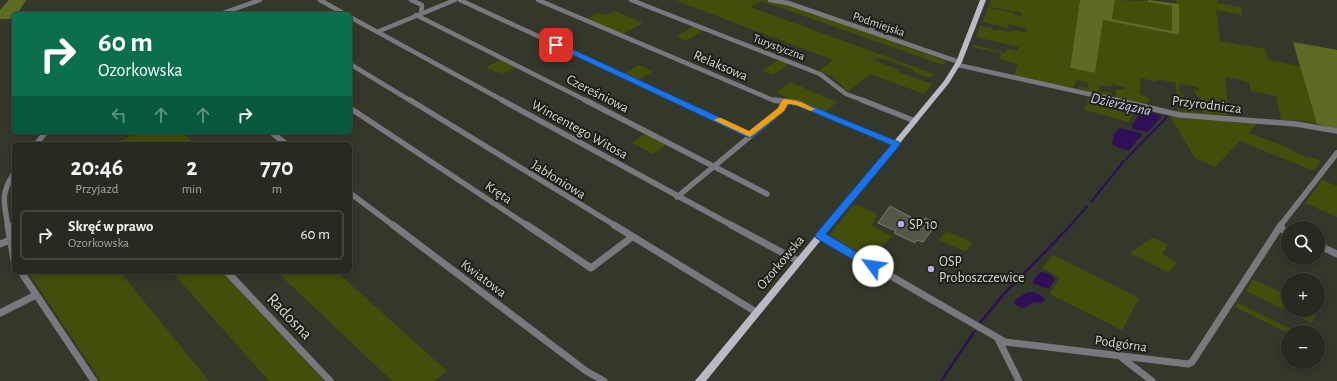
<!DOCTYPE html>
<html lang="pl">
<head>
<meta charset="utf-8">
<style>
	:root { --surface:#272a20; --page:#33362d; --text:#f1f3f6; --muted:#a4a7a5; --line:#43463e }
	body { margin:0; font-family:"Alegreya Sans",sans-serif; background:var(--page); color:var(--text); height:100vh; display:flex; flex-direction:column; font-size:15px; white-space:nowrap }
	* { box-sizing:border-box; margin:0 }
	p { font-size:13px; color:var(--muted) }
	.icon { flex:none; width:22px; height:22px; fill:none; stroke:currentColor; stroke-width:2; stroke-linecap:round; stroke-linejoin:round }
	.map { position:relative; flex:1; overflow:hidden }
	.drawer { position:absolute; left:12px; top:142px; width:340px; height:132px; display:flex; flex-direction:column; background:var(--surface); border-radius:6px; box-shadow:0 2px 6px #0003,0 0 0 1px var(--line) }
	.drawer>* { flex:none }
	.top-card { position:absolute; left:12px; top:12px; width:340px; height:122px; border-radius:6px; box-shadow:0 2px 6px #0003,0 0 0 1px var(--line); background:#0b6e4f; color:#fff; overflow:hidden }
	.tools { position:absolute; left:1281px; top:221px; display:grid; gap:8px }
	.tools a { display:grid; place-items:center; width:44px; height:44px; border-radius:50%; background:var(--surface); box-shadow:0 2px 6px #0003,0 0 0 1px var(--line); font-size:20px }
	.pin { position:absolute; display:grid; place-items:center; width:34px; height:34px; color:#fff; margin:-17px; border-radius:8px; box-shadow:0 2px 6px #0006 }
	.me { position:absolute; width:44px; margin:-22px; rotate:301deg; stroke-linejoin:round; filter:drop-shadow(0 0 3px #0008) }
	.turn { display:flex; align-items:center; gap:14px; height:84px; padding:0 20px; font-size:18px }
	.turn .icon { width:52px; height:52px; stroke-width:2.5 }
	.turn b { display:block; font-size:28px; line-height:34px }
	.lanes { display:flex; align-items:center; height:38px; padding:0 20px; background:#0003; justify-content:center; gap:20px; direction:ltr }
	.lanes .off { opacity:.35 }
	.eta { display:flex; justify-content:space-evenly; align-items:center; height:68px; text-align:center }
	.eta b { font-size:24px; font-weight:700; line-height:28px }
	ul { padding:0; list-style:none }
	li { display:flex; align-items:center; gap:12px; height:50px; margin:0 8px 6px; padding:0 12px; border:2px solid var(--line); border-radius:6px }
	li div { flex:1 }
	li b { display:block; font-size:15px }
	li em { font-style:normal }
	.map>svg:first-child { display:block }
</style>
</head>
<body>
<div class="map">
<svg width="1337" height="381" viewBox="0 0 1337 381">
	<rect width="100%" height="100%" fill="#34382a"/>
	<path fill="#424e09" d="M679,0H764L787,4L947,61L943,65L761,1L750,7L934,74L930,78L913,72L914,70L885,59L877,58L868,63L875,61L900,70L899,72L932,84L924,94L870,74L848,92L832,76L819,71L833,60L677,1Z
		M991,0H1080L1070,68L1095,73L1103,20L1179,35V5L1176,4V0H1217L1218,3L1241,7L1242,15L1216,10L1220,41L1265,49L1268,60L1300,66L1317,124L1307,121L1281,120L1276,96L1251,91L1249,82L1225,77L1229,115L1203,114L1201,100L1193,90L1199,91L1198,87L1179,83L1180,94L1184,95V98L1178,97L1179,110L1185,112L1184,99L1187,100L1188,110L1198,112L1199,114L1178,112L1176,83L1157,79V82L1141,78L1140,94L1149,98L1148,102L1145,105L1116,98V89H1125V87L1112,84L1111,87L1100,85L1099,91L1112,93V97L1078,89L1079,86L1087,88L1089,83L1076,80L1074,88L1014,76L1018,64L999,59L1001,53L972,47L973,44L1005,53L1007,49L1018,51L1019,47L976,37L980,26L992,28V30L998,31V29L1012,32L1013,30L1027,32V28L1008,24L1007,28L982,22L988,8L1014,13V15L1022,16V13L1020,12L988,7Z
		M1115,0L1143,1L1148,0L1149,2L1172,6L1173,31L1112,19Z
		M615,11L643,23L622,34L587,19L599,13L606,15Z
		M694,26L704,30L686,41L676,36Z
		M500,60L515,68L501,75L499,74L503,72L501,71L497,73L486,67Z
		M778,60L789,64L773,75L762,71Z
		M639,65L653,71L638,81L624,74Z
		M790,82L837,102L824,113L776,93Z
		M1089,98L1134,109L1129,122L1084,110Z
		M1170,116L1193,119L1258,122L1249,133L1291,149V150L1308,158L1310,157L1321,161L1314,171L1240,141L1215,167L1195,158Z
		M141,132H181L195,144H112Z
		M645,134L666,145L653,154L632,143Z
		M1322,180L1337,186V217L1305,203Z
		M854,204L876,213L877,216L872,224V226L892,236L871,258L866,257L829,235Z
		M946,231L972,242L966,252L939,240Z
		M1155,238L1168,245L1162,254L1177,262L1169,273L1130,253L1150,239Z
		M1053,255L1139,298L1122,330L1049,294L1060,278L1042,268Z
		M28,272H120L209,381H101Z
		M172,272H222L324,381H269Z
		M277,272H337L447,371L434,381H392Z
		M1253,279L1288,296V310H1302L1301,312L1310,316L1309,312L1305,310H1318L1312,323L1246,291Z
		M1238,303L1297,332L1288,333L1235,307Z"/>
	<path fill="#5d6b23" d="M9,0H26C21,9 17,14 10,19H0V10Z
		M1080,0H1115L1112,19L1172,31V6L1148,2V0L1179,4V35L1103,20L1095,73L1070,68Z
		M1293,42L1337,50V129L1317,124Z"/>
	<path fill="#2f0f58" d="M1144,110L1162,116L1148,132L1133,129L1132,126L1140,112Z
		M1120,128L1140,133L1142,135L1129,150H1125L1112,144L1114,134Z
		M1041,272C1046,272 1053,275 1055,279L1049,288H1045L1033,283V280Z
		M1028,292C1035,292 1041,293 1045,300L1041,303L1034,302L1024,308L1019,307L1014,303L1016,299Z"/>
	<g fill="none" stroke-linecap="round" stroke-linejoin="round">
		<path stroke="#2f0f58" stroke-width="2" d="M1126,159L1165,119L1167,114
			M1091,202L1124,161
			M1070,226L1087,206"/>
		<path stroke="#2f0f58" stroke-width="2.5" d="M979,324L1003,295L1071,225
			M941,381L974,332"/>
	</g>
	<path fill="#545849" stroke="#777b6c" d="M890,206L922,223L925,218L937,223L923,242L917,240L915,243L894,233L896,231L878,223Z"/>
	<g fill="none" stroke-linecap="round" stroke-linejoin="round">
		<path stroke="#79787f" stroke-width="4.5" d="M320,0L345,14
			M411,0L422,5L421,14
			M460,0L678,101
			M538,0L775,101H779
			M631,0L820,74L846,94L865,101
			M770,0L788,3L959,62
			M220,14L260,0
			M416,15L587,101
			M350,17L504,101
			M869,31L879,23
			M377,32L455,0
			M350,64L411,101
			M958,65L1120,101"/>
		<path stroke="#79787f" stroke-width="5.5" d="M410,100L616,226
			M502,100L733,226
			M585,100L767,194
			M676,100L750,135
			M774,100L798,103L896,144
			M862,100L915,121
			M1115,100L1180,115L1296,124L1337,131
			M350,108L528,226
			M271,132L286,144
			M36,144L46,132
			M350,193L394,226
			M677,197L782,110L785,101
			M8,226C4,202 0,195 14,173
			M1280,226L1337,153"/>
		<path stroke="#79787f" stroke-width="7" d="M8,225L14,260
			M393,225L586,371L604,381
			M527,225L591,268L632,237
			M614,225L756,312
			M731,225L798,261
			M1279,228L1288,232
			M820,235L1005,342L1188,364L1192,362L1281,225
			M0,244L10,240
			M1318,245L1337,254
			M21,272L94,381
			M227,272L330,381
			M0,313L36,295
			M998,339L1019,381
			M1121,357L1152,381"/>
		<path fill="#bcb9c7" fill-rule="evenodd" d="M980,0H986L962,62L949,83L706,381H695L944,81L956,62Z"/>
	</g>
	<path fill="#1a73e8" stroke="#114b97" d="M554,43H559L749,131L778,108L782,100L801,102L899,142L900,144L899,146L826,234L876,264L878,266L876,269H869L816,238L815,235L891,145L796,105L788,104L784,111L753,137H747L554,46Z"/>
	<path fill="#f59e0b" d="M785,99L801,102L815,109L811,111L796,105L788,104L784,111L750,137L714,120L718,118H721L749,131L778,108L782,100Z"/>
	<g fill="#bea9f4" stroke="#1d1e18" stroke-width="1.5">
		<circle cx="901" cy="224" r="4"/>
		<circle cx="931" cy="269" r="4"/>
	</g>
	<g text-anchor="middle" stroke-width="4" stroke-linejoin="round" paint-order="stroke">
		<g font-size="12" fill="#d6d9d0" stroke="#1d1e18">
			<text transform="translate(879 24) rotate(19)" y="4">Podmiejska</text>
			<text transform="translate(779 47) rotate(21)" y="4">Turystyczna</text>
		</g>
		<g font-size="14" fill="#d6d9d0" stroke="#1d1e18">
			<text transform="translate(721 65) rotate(23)" y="5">Relaksowa</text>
			<text transform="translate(598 93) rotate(27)" y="5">Czereśniowa</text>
			<text transform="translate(1207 104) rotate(7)" y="5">Przyrodnicza</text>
			<text transform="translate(580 129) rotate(29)" y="5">Wincentego Witosa</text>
			<text transform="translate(559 179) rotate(32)" y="5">Jabłoniowa</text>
			<text transform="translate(499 192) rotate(34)" y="5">Kręta</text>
			<text transform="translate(780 262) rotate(-50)" y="5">Ozorkowska</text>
			<text transform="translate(484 278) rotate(37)" y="5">Kwiatowa</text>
			<text transform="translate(1121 343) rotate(8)" y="5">Podgórna</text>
		</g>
		<g font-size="14" fill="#d6d9d0" stroke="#1d1e18" text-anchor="start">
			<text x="909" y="229">SP 10</text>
			<text x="939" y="266">OSP<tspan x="939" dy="16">Proboszczewice</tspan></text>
		</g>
		<g font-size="15" font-style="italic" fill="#d6cbf6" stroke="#1d1e18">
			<text transform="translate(1121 104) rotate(13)" y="5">Dzierżązna</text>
		</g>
		<g font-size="17" fill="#d6d9d0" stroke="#1d1e18">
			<text transform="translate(290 316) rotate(46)" y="6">Radosna</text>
		</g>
	</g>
</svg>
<div class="tools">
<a><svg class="icon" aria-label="search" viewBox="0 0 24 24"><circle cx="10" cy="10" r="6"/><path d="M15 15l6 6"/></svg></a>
<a>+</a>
<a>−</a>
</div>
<div class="pin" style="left:556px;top:45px;background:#d93025"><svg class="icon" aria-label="arrive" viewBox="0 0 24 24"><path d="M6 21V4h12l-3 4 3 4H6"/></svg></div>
<svg class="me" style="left:873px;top:266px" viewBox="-20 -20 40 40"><circle r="19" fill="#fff"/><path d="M0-13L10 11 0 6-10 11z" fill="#1a73e8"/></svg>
<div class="top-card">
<div class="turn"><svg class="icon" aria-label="right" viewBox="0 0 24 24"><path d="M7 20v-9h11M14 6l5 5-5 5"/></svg><div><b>60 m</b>Ozorkowska</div></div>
<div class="lanes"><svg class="icon off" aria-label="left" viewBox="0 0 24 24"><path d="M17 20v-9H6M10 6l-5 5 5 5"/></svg><svg class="icon off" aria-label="ahead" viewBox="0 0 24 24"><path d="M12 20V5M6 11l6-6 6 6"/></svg><svg class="icon off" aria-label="ahead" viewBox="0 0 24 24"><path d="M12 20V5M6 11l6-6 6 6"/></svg><svg class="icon" aria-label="right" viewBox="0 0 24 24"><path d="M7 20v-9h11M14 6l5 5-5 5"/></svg></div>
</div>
<section class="drawer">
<div class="eta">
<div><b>20:46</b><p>Przyjazd</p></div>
<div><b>2</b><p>min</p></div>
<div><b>770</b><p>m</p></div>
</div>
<ul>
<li><svg class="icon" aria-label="right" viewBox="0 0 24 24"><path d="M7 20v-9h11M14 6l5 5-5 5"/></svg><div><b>Skręć w prawo</b><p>Ozorkowska</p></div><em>60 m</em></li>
</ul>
</section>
</div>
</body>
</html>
